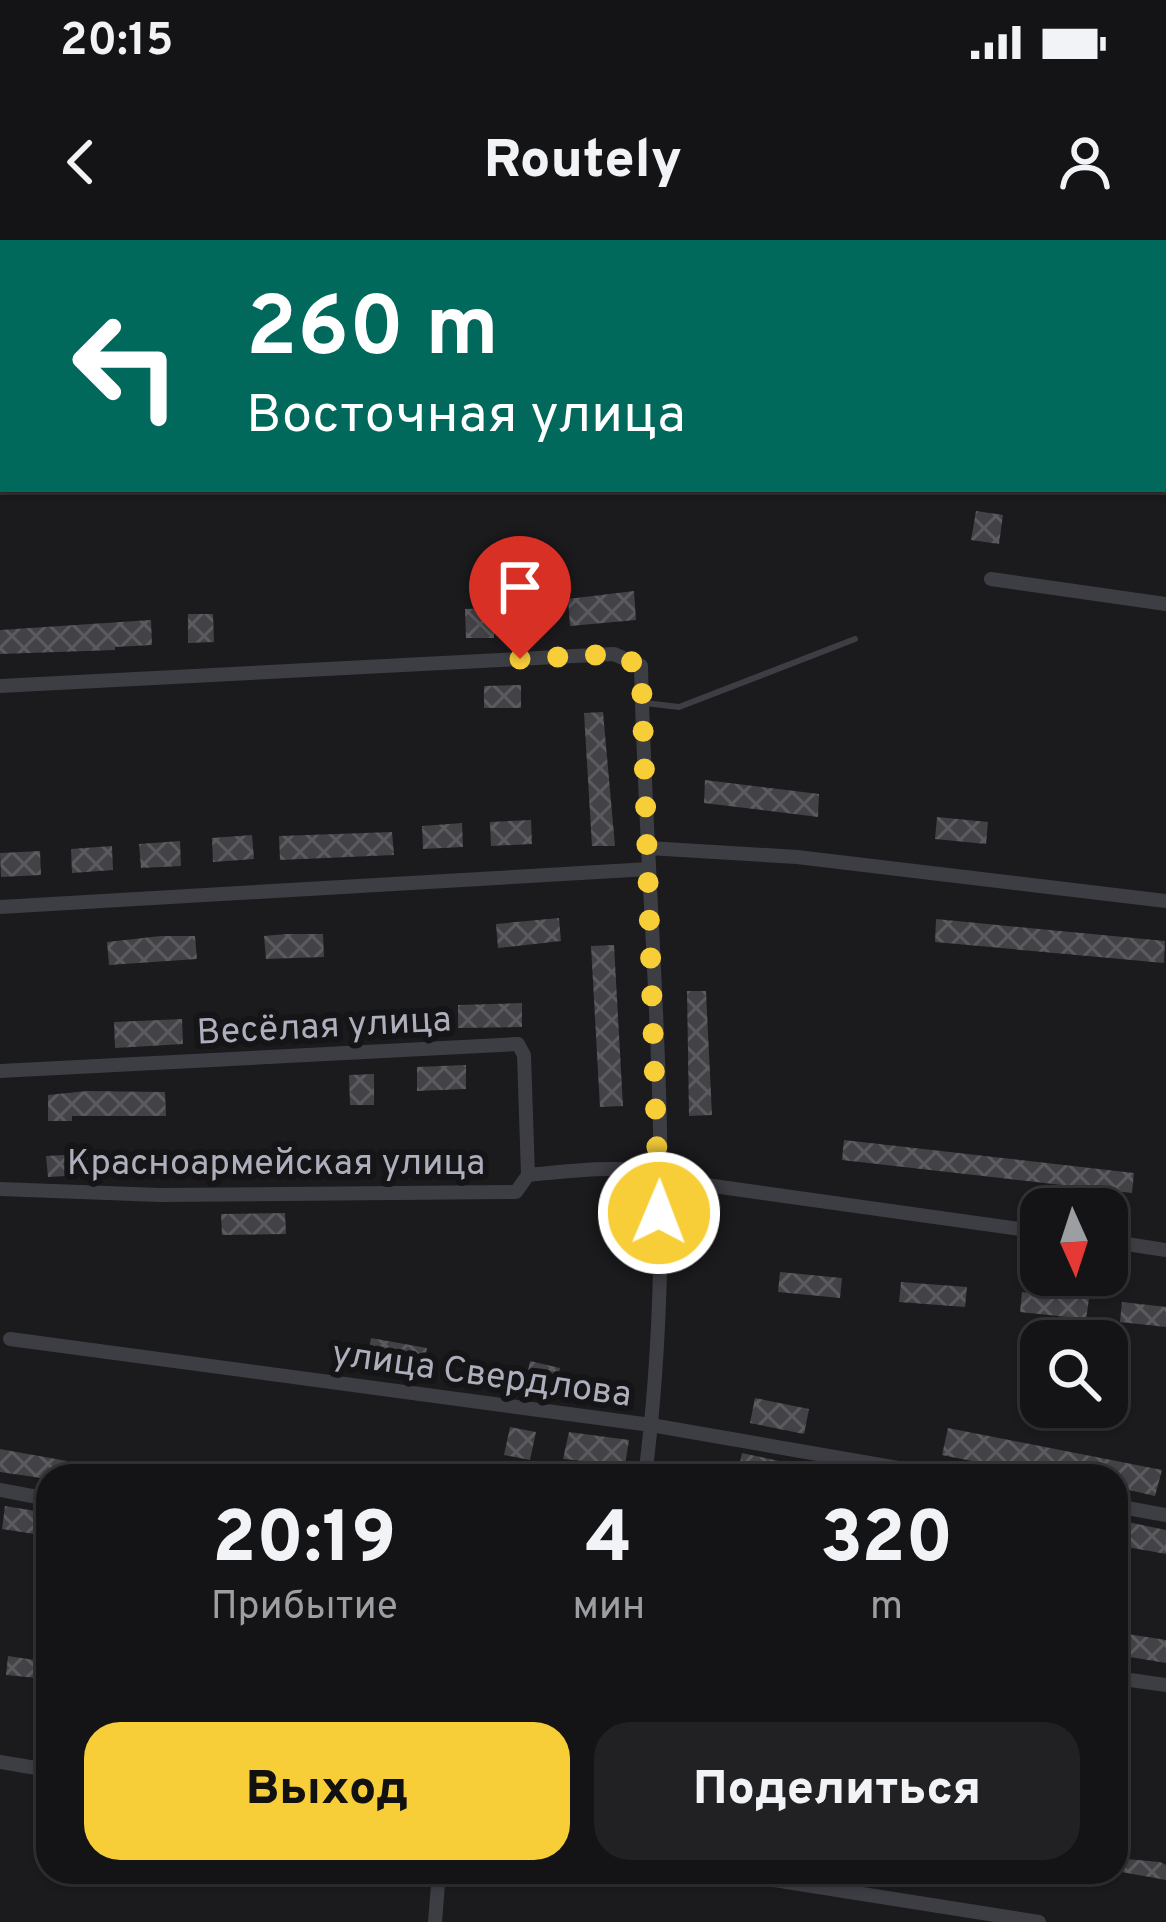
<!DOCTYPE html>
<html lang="ru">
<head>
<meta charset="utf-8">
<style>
	:root { --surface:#141416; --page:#212123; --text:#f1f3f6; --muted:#9d9ea1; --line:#333335; --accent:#f7ce38 }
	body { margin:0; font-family:Overpass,sans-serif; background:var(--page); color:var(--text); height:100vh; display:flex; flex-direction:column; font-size:45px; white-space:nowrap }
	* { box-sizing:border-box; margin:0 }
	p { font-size:39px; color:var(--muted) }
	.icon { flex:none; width:66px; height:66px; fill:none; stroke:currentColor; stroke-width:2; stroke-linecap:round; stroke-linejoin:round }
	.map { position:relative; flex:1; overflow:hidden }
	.panel { position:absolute; left:36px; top:1224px; width:1092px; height:420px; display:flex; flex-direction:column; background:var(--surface); border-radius:36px; box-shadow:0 3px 9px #0004,0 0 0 3px var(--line) }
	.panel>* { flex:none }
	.top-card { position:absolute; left:0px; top:0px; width:1167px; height:252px; box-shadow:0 3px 9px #0004,0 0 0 3px var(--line); background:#00695c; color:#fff; overflow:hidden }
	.needle { width:78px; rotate:177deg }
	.controls { position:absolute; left:1020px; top:948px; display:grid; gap:24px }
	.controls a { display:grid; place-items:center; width:108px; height:108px; border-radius:24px; background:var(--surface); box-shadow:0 3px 9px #0004,0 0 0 3px var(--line); font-size:60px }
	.pin { position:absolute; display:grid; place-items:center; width:102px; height:102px; color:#fff; margin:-123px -51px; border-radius:50% 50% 50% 0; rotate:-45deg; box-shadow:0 0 12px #0007 }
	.pin .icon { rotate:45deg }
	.me { position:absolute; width:132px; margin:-66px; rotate:1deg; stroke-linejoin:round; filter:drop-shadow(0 0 9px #0008) }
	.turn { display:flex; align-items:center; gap:42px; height:252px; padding:0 48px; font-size:54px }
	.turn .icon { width:156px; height:156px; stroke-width:2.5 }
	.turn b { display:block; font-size:84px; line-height:102px }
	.eta { display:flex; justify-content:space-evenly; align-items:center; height:204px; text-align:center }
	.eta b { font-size:72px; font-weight:800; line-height:84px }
	.cta { display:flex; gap:24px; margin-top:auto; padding:24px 48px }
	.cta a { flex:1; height:138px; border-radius:36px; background:var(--accent); color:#111; font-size:48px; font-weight:800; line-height:138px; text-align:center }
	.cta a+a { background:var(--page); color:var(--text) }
	.status { display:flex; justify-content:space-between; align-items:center; height:84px; padding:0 60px; background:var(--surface); direction:ltr }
	.status svg { height:33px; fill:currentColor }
	header { display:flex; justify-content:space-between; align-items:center; height:156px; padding:0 48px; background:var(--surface); font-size:54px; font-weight:800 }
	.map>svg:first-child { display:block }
</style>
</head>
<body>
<div class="status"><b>20:15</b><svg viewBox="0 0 49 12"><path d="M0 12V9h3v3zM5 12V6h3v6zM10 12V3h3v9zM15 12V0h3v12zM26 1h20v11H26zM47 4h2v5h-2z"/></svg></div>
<header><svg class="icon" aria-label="back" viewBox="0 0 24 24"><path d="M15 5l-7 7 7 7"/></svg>Routely<svg class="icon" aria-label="person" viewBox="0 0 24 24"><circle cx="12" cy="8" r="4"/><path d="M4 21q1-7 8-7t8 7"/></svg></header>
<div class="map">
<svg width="1166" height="1682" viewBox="0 0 1166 1682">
	<defs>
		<pattern id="building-cross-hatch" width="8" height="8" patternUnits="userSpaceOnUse" patternTransform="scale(3)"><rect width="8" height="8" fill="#424247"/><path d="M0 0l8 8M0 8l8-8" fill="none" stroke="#5b5b60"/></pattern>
	</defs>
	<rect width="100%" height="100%" fill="#1b1a1d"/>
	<path fill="url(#building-cross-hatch)" d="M976,271L1003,275L999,304L971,300Z
		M634,351L636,380L570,386L568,359Z
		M493,368L494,398H466L465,369Z
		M188,374H213L214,402L188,403Z
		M151,380L152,405L115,407V410L0,414V390Z
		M521,445V468H484V446Z
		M603,472L615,606H592L584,473Z
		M705,540L819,554L818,577L704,563Z
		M937,577L988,582L986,604L935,599Z
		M531,580L532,604L491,606L490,582Z
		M462,583L463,607L423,609L422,586Z
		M392,592L394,615L280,620L279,596Z
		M252,595L254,619L213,622L212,598Z
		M180,601L181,626L141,628L139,604Z
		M112,606L113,630L72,633L71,609Z
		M40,611L41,635L1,637L0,613Z
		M559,678L561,701L498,708L496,684Z
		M936,679L1165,701L1164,723L935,702Z
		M286,694H323L324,717L266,719L264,696Z
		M161,696H195L197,719L109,725L107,702Z
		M614,705L623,866L600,867L591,706Z
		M687,751H706L712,875L689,876Z
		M522,763V787L458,788V765Z
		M182,779L183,804L115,808L114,782Z
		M466,825V849L417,851V827Z
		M374,834V865H350L349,835Z
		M87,851L165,852L166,876H72V881H48V855Z
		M844,900L1134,933L1132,953L842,920Z
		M119,912L120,933L48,937L46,916Z
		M285,973L286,994L222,995L221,974Z
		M780,1032L842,1038L840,1058L778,1052Z
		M901,1042L967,1047L965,1067L899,1062Z
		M1022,1052L1089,1059L1086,1079L1020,1072Z
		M1122,1062L1166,1067V1087L1120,1082Z
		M371,1098L427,1108L422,1134L366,1124Z
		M530,1121L560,1128L554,1156L524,1150Z
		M755,1158L809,1169L804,1194L750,1183Z
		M510,1187L536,1192L530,1220L504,1215Z
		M948,1188L1162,1230L1155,1256L1116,1247V1236H1047L942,1215Z
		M569,1192L629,1200L625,1225L563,1219Z
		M0,1209L67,1221L65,1236H48V1239L0,1232Z
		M742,1213L788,1223L785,1236H737Z
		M5,1266L48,1273V1296L2,1289Z
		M1118,1280L1166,1290V1314L1116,1305Z
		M1128,1394L1166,1400V1423L1124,1416Z
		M8,1416L48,1422V1439L6,1435Z
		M1116,1618L1160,1622L1166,1625V1640L1116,1631Z"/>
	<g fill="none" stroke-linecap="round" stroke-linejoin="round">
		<path stroke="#3d3d44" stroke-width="6" d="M645,463L679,467L855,399"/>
		<path stroke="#3d3d44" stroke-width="14" d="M1164,182H1166
			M991,339L1166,364
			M0,446L614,414L641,426C647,695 680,968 645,1236
			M648,608L797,617L1166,661
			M0,667L649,629
			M0,831L518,804L524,815L528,935
			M0,949L160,955L516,952L528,935C583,929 641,922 692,943L1041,992
			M1107,1001L1166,1010
			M10,1099L651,1185L944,1236
			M0,1250L48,1259
			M1116,1266L1166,1275
			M1116,1438L1166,1445
			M0,1522L48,1530
			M723,1632L1039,1682
			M435,1682L439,1632"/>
	</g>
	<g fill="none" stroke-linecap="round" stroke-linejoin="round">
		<path stroke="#f7ce38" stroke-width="21" stroke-dasharray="0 37.8" d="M520,419L614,414L641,426L659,973"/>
	</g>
	<g text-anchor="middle" stroke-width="12" stroke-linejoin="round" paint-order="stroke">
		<g font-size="36" fill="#adafbc" stroke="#151518">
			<text transform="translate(324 784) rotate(-3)" y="13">Весёлая улица</text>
			<text x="276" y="934">Красноармейская улица</text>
			<text transform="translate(482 1132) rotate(8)" y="13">улица Свердлова</text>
		</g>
	</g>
</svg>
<div class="controls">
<a><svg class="needle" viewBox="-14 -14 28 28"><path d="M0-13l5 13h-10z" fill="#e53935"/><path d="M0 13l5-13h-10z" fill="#9d9ea1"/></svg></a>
<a><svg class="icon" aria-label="search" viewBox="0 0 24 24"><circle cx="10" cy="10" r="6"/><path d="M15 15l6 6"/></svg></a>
</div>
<div class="pin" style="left:520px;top:419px;background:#d93025"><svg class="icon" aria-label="arrive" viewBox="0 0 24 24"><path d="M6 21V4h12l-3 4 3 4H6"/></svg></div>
<svg class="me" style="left:659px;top:973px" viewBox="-20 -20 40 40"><circle r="17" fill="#f7ce38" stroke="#fff" stroke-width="3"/><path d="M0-11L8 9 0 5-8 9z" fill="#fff"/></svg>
<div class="top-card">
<div class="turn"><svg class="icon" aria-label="left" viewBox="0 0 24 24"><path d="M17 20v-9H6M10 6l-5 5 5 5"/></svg><div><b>260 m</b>Восточная улица</div></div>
</div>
<section class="panel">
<div class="eta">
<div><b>20:19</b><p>Прибытие</p></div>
<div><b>4</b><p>мин</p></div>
<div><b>320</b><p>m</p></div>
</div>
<div class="cta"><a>Выход</a><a>Поделиться</a></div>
</section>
</div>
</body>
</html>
